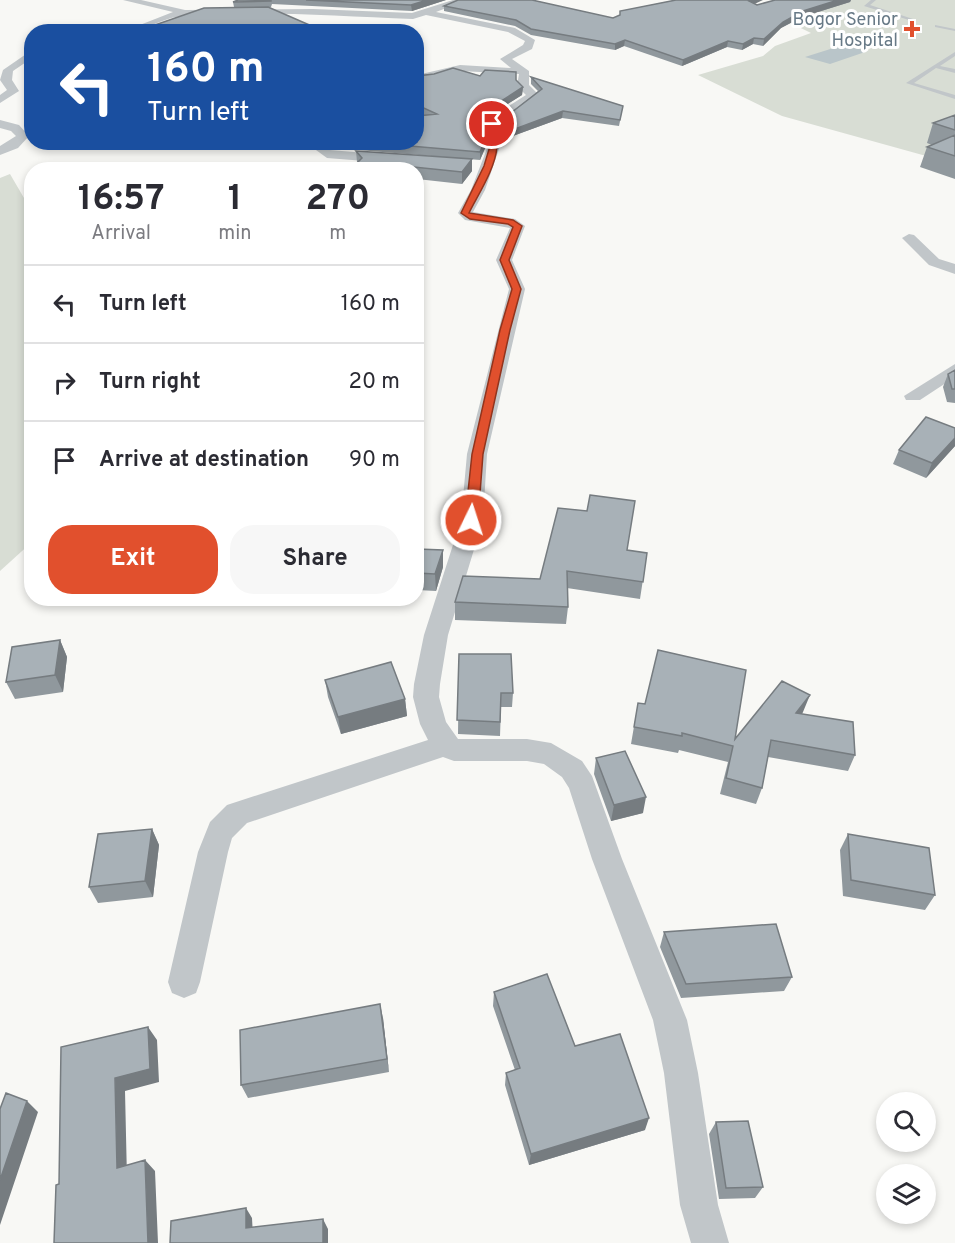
<!DOCTYPE html>
<html lang="en">
<head>
<meta charset="utf-8">
<style>
	:root { --surface:#fff; --page:#f7f7f7; --text:#2b2b33; --muted:#7c7c81; --line:#e1e1e2; --accent:#e1502d }
	body { margin:0; font-family:Overpass,sans-serif; background:var(--page); color:var(--text); height:100vh; display:flex; flex-direction:column; font-size:22px; white-space:nowrap }
	* { box-sizing:border-box; margin:0 }
	p { font-size:20px; color:var(--muted) }
	.icon { flex:none; width:33px; height:33px; fill:none; stroke:currentColor; stroke-width:2; stroke-linecap:round; stroke-linejoin:round }
	.map { position:relative; flex:1; overflow:hidden }
	.panel { position:absolute; left:24px; top:162px; width:400px; height:444px; display:flex; flex-direction:column; background:var(--surface); border-radius:24px; box-shadow:0 3px 9px #0003 }
	.panel>* { flex:none }
	.guide { position:absolute; left:24px; top:24px; width:400px; height:126px; border-radius:24px; box-shadow:0 3px 9px #0003; background:#1a4fa0; color:#fff; overflow:hidden }
	.tools { position:absolute; left:876px; top:1092px; display:grid; gap:12px }
	.tools a { display:grid; place-items:center; width:60px; height:60px; border-radius:50%; background:var(--surface); box-shadow:0 3px 9px #0003; font-size:30px }
	.pin { position:absolute; display:grid; place-items:center; width:51px; height:51px; color:#fff; margin:-26px; border:3px solid #fff; border-radius:50%; box-shadow:0 2px 6px #0007 }
	.me { position:absolute; width:66px; margin:-33px; rotate:4deg; stroke-linejoin:round; filter:drop-shadow(0 0 4px #0008) }
	.turn { display:flex; align-items:center; gap:21px; height:126px; padding:0 24px; font-size:27px }
	.turn .icon { width:78px; height:78px; stroke-width:2.5 }
	.turn b { display:block; font-size:42px; line-height:51px }
	.eta { display:flex; justify-content:space-evenly; align-items:center; height:102px; text-align:center }
	.eta b { font-size:36px; font-weight:700; line-height:42px }
	.primary-button { display:flex; gap:12px; margin-top:auto; padding:12px 24px }
	.primary-button a { flex:1; height:69px; border-radius:24px; background:var(--accent); color:#fff; font-size:24px; font-weight:700; line-height:69px; text-align:center }
	.primary-button a+a { background:var(--page); color:var(--text) }
	ul { padding:0; list-style:none }
	li { display:flex; align-items:center; gap:18px; height:78px; padding:0 24px; border-top:2px solid var(--line) }
	li div { flex:1 }
	li b { display:block; font-size:22px }
	li em { font-style:normal }
	.map>svg:first-child { display:block }
</style>
</head>
<body>
<div class="map">
<svg width="955" height="1243" viewBox="0 0 955 1243">
	<rect width="100%" height="100%" fill="#f8f8f5"/>
	<path fill="#d8ddd4" d="M784,0H955V164L782,116L698,75L763,56L775,46L811,33L760,8Z
		M10,174L31,210L32,542L0,571V178Z"/>
	<path fill="#b9c5c9" d="M843,45L868,51L830,64L805,57Z"/>
	<g fill="none" stroke-linecap="round" stroke-linejoin="round">
		<path fill="#c1c6c9" fill-rule="evenodd" d="M871,0H876L870,5L913,19L909,20L864,6Z
			M935,25L955,29V31L935,27Z
			M955,52V56L940,66L955,69V73L936,68L914,83L955,95V99L906,83Z"/>
		<path fill="#c1c6c9" fill-rule="evenodd" d="M123,0H141L185,10L313,9L412,13L453,0H467L436,12L515,28L535,40L532,49L512,59L529,71V85L539,95L501,122L496,128L500,146L485,190L473,212L515,219L525,226L512,260L525,289L487,454L483,520L448,635L440,684L439,697L446,722L458,739H527L551,743L582,761L592,776L622,859L687,1020L698,1073L718,1205L729,1243H691L680,1205L664,1073L653,1020L592,859L569,788L562,777L544,764L527,761H454L443,757L247,823L232,838L228,852L200,982L196,993L184,998L172,993L168,982L198,852L210,822L227,805L428,740L420,724L413,697L414,684L424,635L461,520L467,454L509,289L496,260L510,228L465,220L458,213L471,190L488,146L484,128L493,116L526,95L517,86L519,74L460,71L417,81V75L460,65L511,68L500,59L523,45L525,41L508,32L426,15L413,19C337,16 260,10 184,16C162,17 145,32 122,32L173,12Z
			M32,50V58L13,71L12,80L19,91L0,103V95L7,90L0,80L3,70Z
			M0,120L19,125L29,136L18,148L0,155V146L16,136L11,131L0,128Z
			M305,142H320L330,150L390,155L396,159L390,163L327,158Z
			M909,234L914,235L939,259L955,264V274L929,265L902,238Z
			M955,364V377L920,400H906L904,396Z"/>
	</g>
	<path fill="#90989d" d="M238,0H446L412,11L272,4L271,7H234L233,2Z
		M775,0H851L850,2L802,17L781,28L763,46L753,44L742,50L727,47L682,66L624,46L615,50L531,35L515,26L444,11V6L613,18L754,4L757,5Z
		M155,25L314,27L315,32H156Z
		M417,76H480L516,81L523,87L522,95L492,114L483,125L486,146L480,160L346,149L341,142H417L424,115L417,112Z
		M531,77L623,106L619,126L562,118L507,138L500,136L498,129L499,122L538,91L531,84Z
		M955,115V179L920,167L927,147L932,145L927,143L933,123Z
		M356,151L472,171L462,184L417,179V170H350L357,162Z
		M955,370V403L947,402L943,387L948,374Z
		M955,428V446L926,478L893,464L899,450Z
		M417,549L443,550V567L436,591L417,590Z
		M628,550L647,553L640,599L567,588L568,607L566,624L455,620V602L540,579Z
		M60,640L67,657L63,692L15,699L6,682Z
		M459,654L513,693L512,707H501L500,736L458,734Z
		M325,680L405,699L407,716L341,734L328,697Z
		M638,703L735,739L803,712L802,714L855,755L848,771L768,757L762,788L756,804L720,794L728,762L679,750L678,753L631,744Z
		M596,758L643,813L611,821L594,774Z
		M152,829L159,845L153,897L98,903L89,887Z
		M848,834L935,895L925,910L843,896L840,850Z
		M664,932L792,977L784,991L681,998L660,947Z
		M494,992L575,1046L645,1130L529,1165L505,1085L506,1073L515,1070L493,1006Z
		M383,1018L389,1072L248,1098L241,1085Z
		M716,1122L763,1187L755,1198L719,1199L709,1134Z"/>
	<path fill="#767c80" d="M427,0H446L412,11L411,5Z
		M751,0H763L748,7L749,1Z
		M838,0H851L850,2L802,17L781,28L763,46L764,39L783,22L803,11Z
		M754,38L753,44L742,50L743,44Z
		M625,40L624,46L615,50V44Z
		M728,41L727,47L682,66L683,60Z
		M523,87L522,95L492,114L482,127V119L492,107Z
		M563,111L562,118L507,138V132Z
		M486,138V146L480,160V152Z
		M472,159V171L462,184V172Z
		M955,438V446L926,478L932,463Z
		M443,550V567L436,591L435,574Z
		M60,640L67,657L63,692L55,675Z
		M810,695L803,712L790,729L796,713Z
		M405,699L407,716L341,734L338,717Z
		M646,797L643,813L611,821L614,805Z
		M152,829L159,845L153,897L145,881Z
		M380,1004L383,1018L389,1072L387,1059Z
		M148,1027L157,1040L159,1082L125,1091L127,1179L117,1168L115,1078Z
		M27,1101L38,1112L0,1225V1180Z
		M649,1118L645,1130L529,1165L531,1154Z
		M145,1160L155,1171L158,1243H148Z
		M246,1208L252,1218L253,1237L246,1228Z
		M323,1219L328,1229V1243H323Z"/>
	<path fill="#a8b1b7" stroke="#767c80" stroke-width="1.5" d="M238,0H271V1L233,2Z
		M306,0H427L411,5Z
		M458,0H532L613,18L620,15V11L676,0H751L749,1L757,5L775,0H838L803,11L783,22L764,39L754,38L743,44L728,41L683,60L625,40L615,44L531,29L516,20L444,6Z
		M268,7L314,27L233,31L155,25L204,8Z
		M453,68L480,76L485,70L516,72V80L523,87L492,107L482,119L486,138L480,152L363,142H417V116L437,114L417,105V76L434,74Z
		M531,77L623,106L620,120L563,111L507,132L500,129L499,122L542,89Z
		M955,115V130L933,123Z
		M955,135V156L927,147Z
		M356,151L472,159L462,172L404,166L401,170H350L362,158Z
		M955,370V389H952L948,374Z
		M926,417L955,428V438L932,463L899,450Z
		M590,495L635,501L627,550L647,553L643,582L567,571L568,607L455,602L463,576L540,579L558,508L587,511Z
		M417,549L443,550L435,574L417,573Z
		M60,640L55,675L6,682L12,647Z
		M658,650L746,670L735,739L782,681L810,695L796,713L853,722L855,755L771,740L762,788L726,778L733,746L682,733V736L634,727L638,703L645,704Z
		M459,654H511L513,693H501L500,722L457,720Z
		M391,662L405,699L338,717L325,680Z
		M625,751L646,797L614,805L596,758Z
		M152,829L145,881L89,887L98,834Z
		M848,834L929,848L935,895L851,880Z
		M776,924L792,977L686,984L664,932Z
		M547,974L575,1046L620,1034L649,1118L531,1154L506,1073L520,1068L494,992Z
		M380,1004L387,1059L241,1085L240,1030Z
		M148,1027L150,1069L115,1078L117,1168L145,1160L148,1243H54L56,1185L59,1184L61,1047Z
		M6,1093L27,1101L0,1180V1109Z
		M748,1121L763,1187L726,1188L716,1122Z
		M246,1208V1228L323,1219V1243H170L171,1221Z"/>
	<path fill="#e1502d" stroke="#92341d" stroke-width="1.5" d="M492,122L496,124C493,133 498,139 497,147C495,169 479,193 469,213L513,220L522,226L509,260L521,289L510,330L483,454L478,520L471,524L465,520L472,454L500,330L512,289L500,260L513,227L508,224L470,219L461,213L484,166L490,146L487,131Z"/>
	<path fill="#e1502d" stroke="#fff" stroke-width="2" d="M909 20h6v6h6v6h-6v6h-6v-6h-6v-6h6z"/>
	<g text-anchor="middle" stroke-width="6" stroke-linejoin="round" paint-order="stroke">
		<g font-size="18" fill="#677986" stroke="#fff" text-anchor="end">
			<text x="898" y="25">Bogor Senior<tspan x="898" dy="21">Hospital</tspan></text>
		</g>
	</g>
</svg>
<div class="tools">
<a><svg class="icon" aria-label="search" viewBox="0 0 24 24"><circle cx="10" cy="10" r="6"/><path d="M15 15l6 6"/></svg></a>
<a><svg class="icon" aria-label="layers" viewBox="0 0 24 24"><path d="M12 4l9 5-9 5-9-5zM3 14l9 5 9-5"/></svg></a>
</div>
<div class="pin" style="left:492px;top:124px;background:#d93025"><svg class="icon" aria-label="arrive" viewBox="0 0 24 24"><path d="M6 21V4h12l-3 4 3 4H6"/></svg></div>
<svg class="me" style="left:471px;top:520px" viewBox="-20 -20 40 40"><circle r="17" fill="#e1502d" stroke="#fff" stroke-width="3"/><path d="M0-11L8 9 0 5-8 9z" fill="#fff"/></svg>
<div class="guide">
<div class="turn"><svg class="icon" aria-label="left" viewBox="0 0 24 24"><path d="M17 20v-9H6M10 6l-5 5 5 5"/></svg><div><b>160 m</b>Turn left</div></div>
</div>
<section class="panel">
<div class="eta">
<div><b>16:57</b><p>Arrival</p></div>
<div><b>1</b><p>min</p></div>
<div><b>270</b><p>m</p></div>
</div>
<ul>
<li><svg class="icon" aria-label="left" viewBox="0 0 24 24"><path d="M17 20v-9H6M10 6l-5 5 5 5"/></svg><div><b>Turn left</b></div><em>160 m</em></li>
<li><svg class="icon" aria-label="right" viewBox="0 0 24 24"><path d="M7 20v-9h11M14 6l5 5-5 5"/></svg><div><b>Turn right</b></div><em>20 m</em></li>
<li><svg class="icon" aria-label="arrive" viewBox="0 0 24 24"><path d="M6 21V4h12l-3 4 3 4H6"/></svg><div><b>Arrive at destination</b></div><em>90 m</em></li>
</ul>
<div class="primary-button"><a>Exit</a><a>Share</a></div>
</section>
</div>
</body>
</html>
